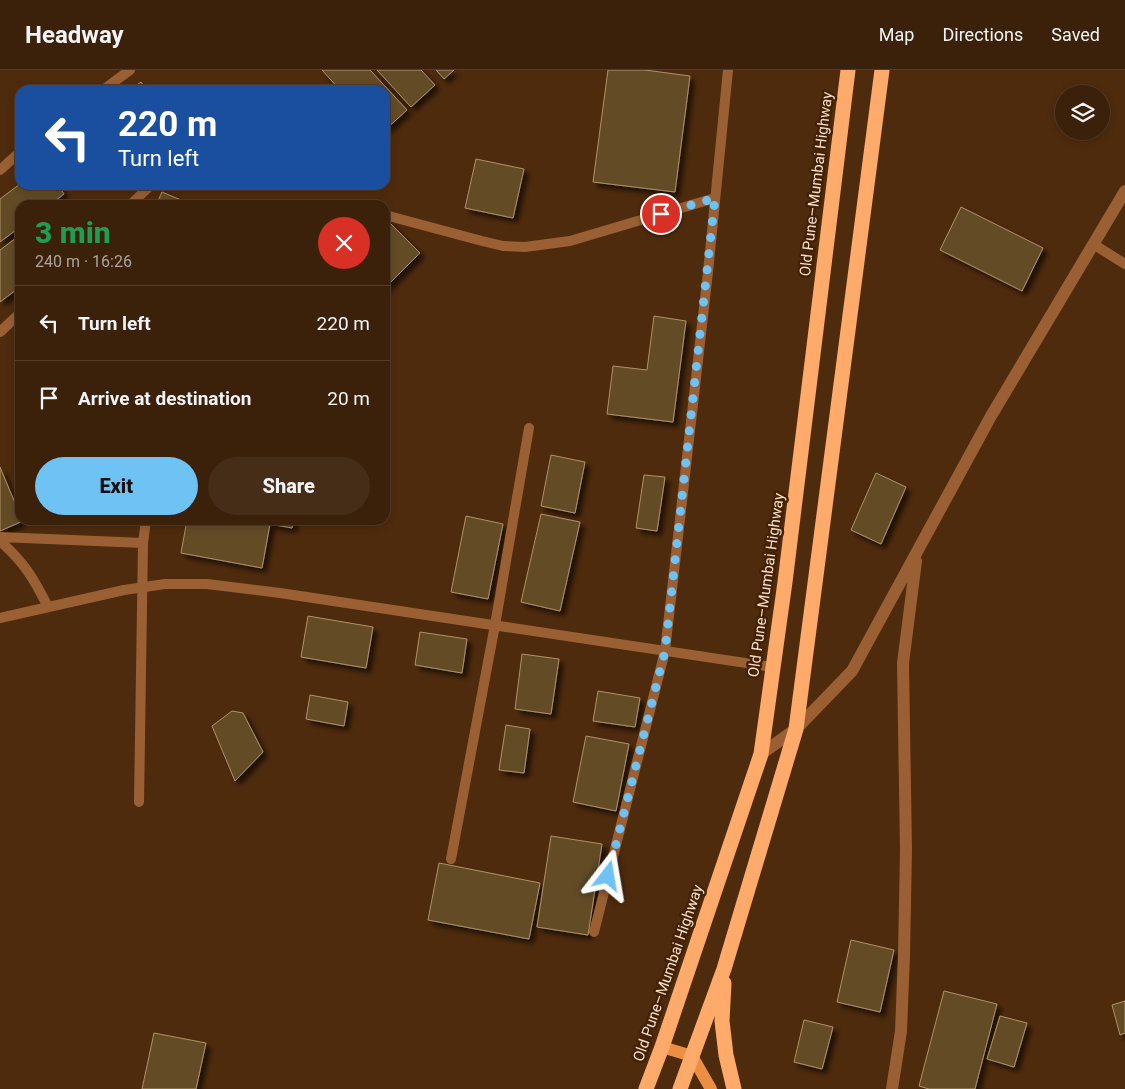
<!DOCTYPE html>
<html lang="en">
<head>
<meta charset="utf-8">
<style>
	:root { --surface:#3b200a; --page:#462d18; --text:#f1f3f6; --muted:#aca39c; --line:#543e2b; --accent:#6fc2f4 }
	body { margin:0; font-family:Roboto,sans-serif; background:var(--page); color:var(--text); height:100vh; display:flex; flex-direction:column; font-size:19px; white-space:nowrap }
	* { box-sizing:border-box; margin:0 }
	p { font-size:16px; color:var(--muted) }
	.icon { flex:none; width:28px; height:28px; fill:none; stroke:currentColor; stroke-width:2; stroke-linecap:round; stroke-linejoin:round }
	.map { position:relative; flex:1; overflow:hidden }
	.sheet { position:absolute; left:15px; top:130px; width:375px; height:325px; display:flex; flex-direction:column; background:var(--surface); border-radius:15px; box-shadow:0 2px 8px #0003,0 0 0 1px var(--line) }
	.sheet>* { flex:none }
	.top-card { position:absolute; left:15px; top:15px; width:375px; height:105px; border-radius:15px; box-shadow:0 2px 8px #0003,0 0 0 1px var(--line); background:#1a4fa0; color:#fff; overflow:hidden }
	.fabs { position:absolute; left:1055px; top:15px; display:grid; gap:10px }
	.fabs a { display:grid; place-items:center; width:55px; height:55px; border-radius:50%; background:var(--surface); box-shadow:0 2px 8px #0003,0 0 0 1px var(--line); font-size:25px }
	.pin { position:absolute; display:grid; place-items:center; width:42px; height:42px; color:#fff; margin:-21px; border:2px solid #fff; border-radius:50%; box-shadow:0 1px 5px #0007 }
	.me { position:absolute; width:55px; margin:-28px; rotate:14deg; stroke-linejoin:round; filter:drop-shadow(0 0 4px #0008) }
	.turn { display:flex; align-items:center; gap:18px; height:105px; padding:0 20px; font-size:22px }
	.turn .icon { width:65px; height:65px; stroke-width:2.5 }
	.turn b { display:block; font-size:35px; line-height:42px }
	.round { display:grid; place-items:center; flex:none; width:52px; height:52px; border-radius:26px; background:var(--page) }
	.headline { display:flex; align-items:center; justify-content:space-between; height:85px; padding:0 20px }
	h1 { font-size:30px; font-weight:800; line-height:38px; color:#1e9e55 }
	.button { display:flex; gap:10px; margin-top:auto; padding:10px 20px }
	.button a { flex:1; height:58px; border-radius:30px; background:var(--accent); color:#111; font-size:20px; font-weight:800; line-height:58px; text-align:center }
	.button a+a { background:var(--page); color:var(--text) }
	ul { padding:0; list-style:none }
	li { display:flex; align-items:center; gap:15px; height:75px; padding:0 20px; border-top:1px solid var(--line) }
	li div { flex:1 }
	li b { display:block; font-size:19px }
	li em { font-style:normal }
	header { display:flex; align-items:center; gap:30px; box-sizing:border-box; height:70px; padding:0 25px; background:var(--surface); border-bottom:1px solid var(--line) }
	header strong { font-size:24px }
	nav { display:flex; gap:28px; margin-inline-start:auto; font-size:18px }
	.map>svg:first-child { display:block }
</style>
</head>
<body>
<header>
<strong>Headway</strong>
<nav><a>Map</a><a>Directions</a><a>Saved</a></nav>
</header>
<div class="map">
<svg width="1125" height="1019" viewBox="0 0 1125 1019">
	<defs>
		<filter id="shadow"><feDropShadow dx="4.5" dy="4.5" stdDeviation="2.5" flood-color="#0009"/></filter>
	</defs>
	<rect width="100%" height="100%" fill="#4f2b0d"/>
	<path fill="#634b26" stroke="#af9267" filter="url(#shadow)" d="M322,0H370L407,40L385,60V20H340Z
		M377,0H421L435,15L411,37Z
		M436,0H454L444,9Z
		M608,0H645L690,6L675,122L593,112Z
		M141,12L147,20H130Z
		M476,89L524,99L513,148L465,138Z
		M20,114L58,115L64,124L50,135H20V157L0,172V129Z
		M162,122L193,135H156Z
		M961,137L1043,178L1022,221L940,180Z
		M385,148L420,183L385,218Z
		M20,165V217L0,232V180Z
		M654,246L686,251L673,352L607,344L613,296L647,300Z
		M551,385L585,392L575,443L541,436Z
		M0,397L20,445V450L23,451L0,461Z
		M876,403L906,417L881,474L851,460Z
		M644,405L665,407L657,461L636,458Z
		M541,444L580,452L560,541L521,532Z
		M466,446L503,454L488,529L451,522Z
		M187,450H294L292,458L270,454L262,498L181,483Z
		M308,546L373,557L366,598L301,587Z
		M420,562L467,569L462,603L415,595Z
		M522,584L559,589L551,644L515,639Z
		M598,621L640,628L635,657L593,651Z
		M310,625L348,632L344,656L306,649Z
		M232,641L243,643L263,682L235,711L212,656Z
		M506,655L530,659L524,703L499,700Z
		M586,666L629,674L616,741L573,732Z
		M551,766L602,774L588,865L537,857Z
		M439,793L540,813L529,869L428,850Z
		M851,870L894,880L880,942L837,932Z
		M944,921L997,934L975,1019H929L919,1016Z
		M1125,931V963L1120,965L1112,935Z
		M1000,946L1027,953L1014,997L987,989Z
		M804,950L833,957L822,999L794,992Z
		M154,963L206,973L196,1019H142Z"/>
	<g fill="none" stroke-linecap="round" stroke-linejoin="round">
		<path stroke="#9a6034" stroke-width="10" d="M103,20L130,0
			M265,20H266
			M0,100L20,82
			M130,135L151,115
			M338,135H349
			M385,145L482,171L503,176L525,177L570,171L715,128
			M1093,174L1125,194
			M0,262L20,243
			M0,467L143,473
			M0,471C24,492 34,509 48,537
			M0,548L124,520L165,514H207L280,523L772,597
			M139,732L143,473L146,450
			M451,789L495,555L529,358
			M594,862L665,581L708,202L728,0"/>
		<path stroke="#9a6034" stroke-width="12" d="M761,684L796,659L852,601L991,346L1125,121
			M892,1019L901,961L904,885L906,780L903,593L916,491"/>
		<path stroke="#ed8f43" stroke-width="12" d="M662,977L692,986L711,1019"/>
		<path stroke="#feaa6a" stroke-width="15" d="M724,913L722,951L726,985L734,1019
			M646,1019L662,977L761,684L785,512L848,0
			M680,1019L724,899L796,659L882,0"/>
	</g>
	<g fill="none" stroke-linecap="round" stroke-linejoin="round">
		<path stroke="#6fc2f4" stroke-width="9" stroke-dasharray="0 16.2" d="M608,806L665,581L715,128L661,144"/>
	</g>
	<g text-anchor="middle" stroke-width="5" stroke-linejoin="round" paint-order="stroke">
		<g font-size="15" fill="#f6dece" stroke="#442102">
			<text transform="translate(816 114) rotate(-83)" y="5">Old Pune–Mumbai Highway</text>
			<text transform="translate(766 515) rotate(-82)" y="5">Old Pune–Mumbai Highway</text>
			<text transform="translate(668 903) rotate(-71)" y="5">Old Pune–Mumbai Highway</text>
		</g>
	</g>
</svg>
<div class="fabs">
<a><svg class="icon" aria-label="layers" viewBox="0 0 24 24"><path d="M12 4l9 5-9 5-9-5zM3 14l9 5 9-5"/></svg></a>
</div>
<div class="pin" style="left:661px;top:144px;background:#d93025"><svg class="icon" aria-label="arrive" viewBox="0 0 24 24"><path d="M6 21V4h12l-3 4 3 4H6"/></svg></div>
<svg class="me" style="left:608px;top:806px" viewBox="-20 -20 40 40"><path d="M0-17L14 15 0 8-14 15z" fill="#6fc2f4" stroke="#fff" stroke-width="4"/></svg>
<div class="top-card">
<div class="turn"><svg class="icon" aria-label="left" viewBox="0 0 24 24"><path d="M17 20v-9H6M10 6l-5 5 5 5"/></svg><div><b>220 m</b>Turn left</div></div>
</div>
<section class="sheet">
<div class="headline"><div><h1>3 min</h1><p>240 m · 16:26</p></div><a class="round" style="background:#d93025;color:#fff"><svg class="icon" aria-label="close" viewBox="0 0 24 24"><path d="M6 6l12 12M18 6L6 18"/></svg></a></div>
<ul>
<li><svg class="icon" aria-label="left" viewBox="0 0 24 24"><path d="M17 20v-9H6M10 6l-5 5 5 5"/></svg><div><b>Turn left</b></div><em>220 m</em></li>
<li><svg class="icon" aria-label="arrive" viewBox="0 0 24 24"><path d="M6 21V4h12l-3 4 3 4H6"/></svg><div><b>Arrive at destination</b></div><em>20 m</em></li>
</ul>
<div class="button"><a>Exit</a><a>Share</a></div>
</section>
</div>
</body>
</html>
